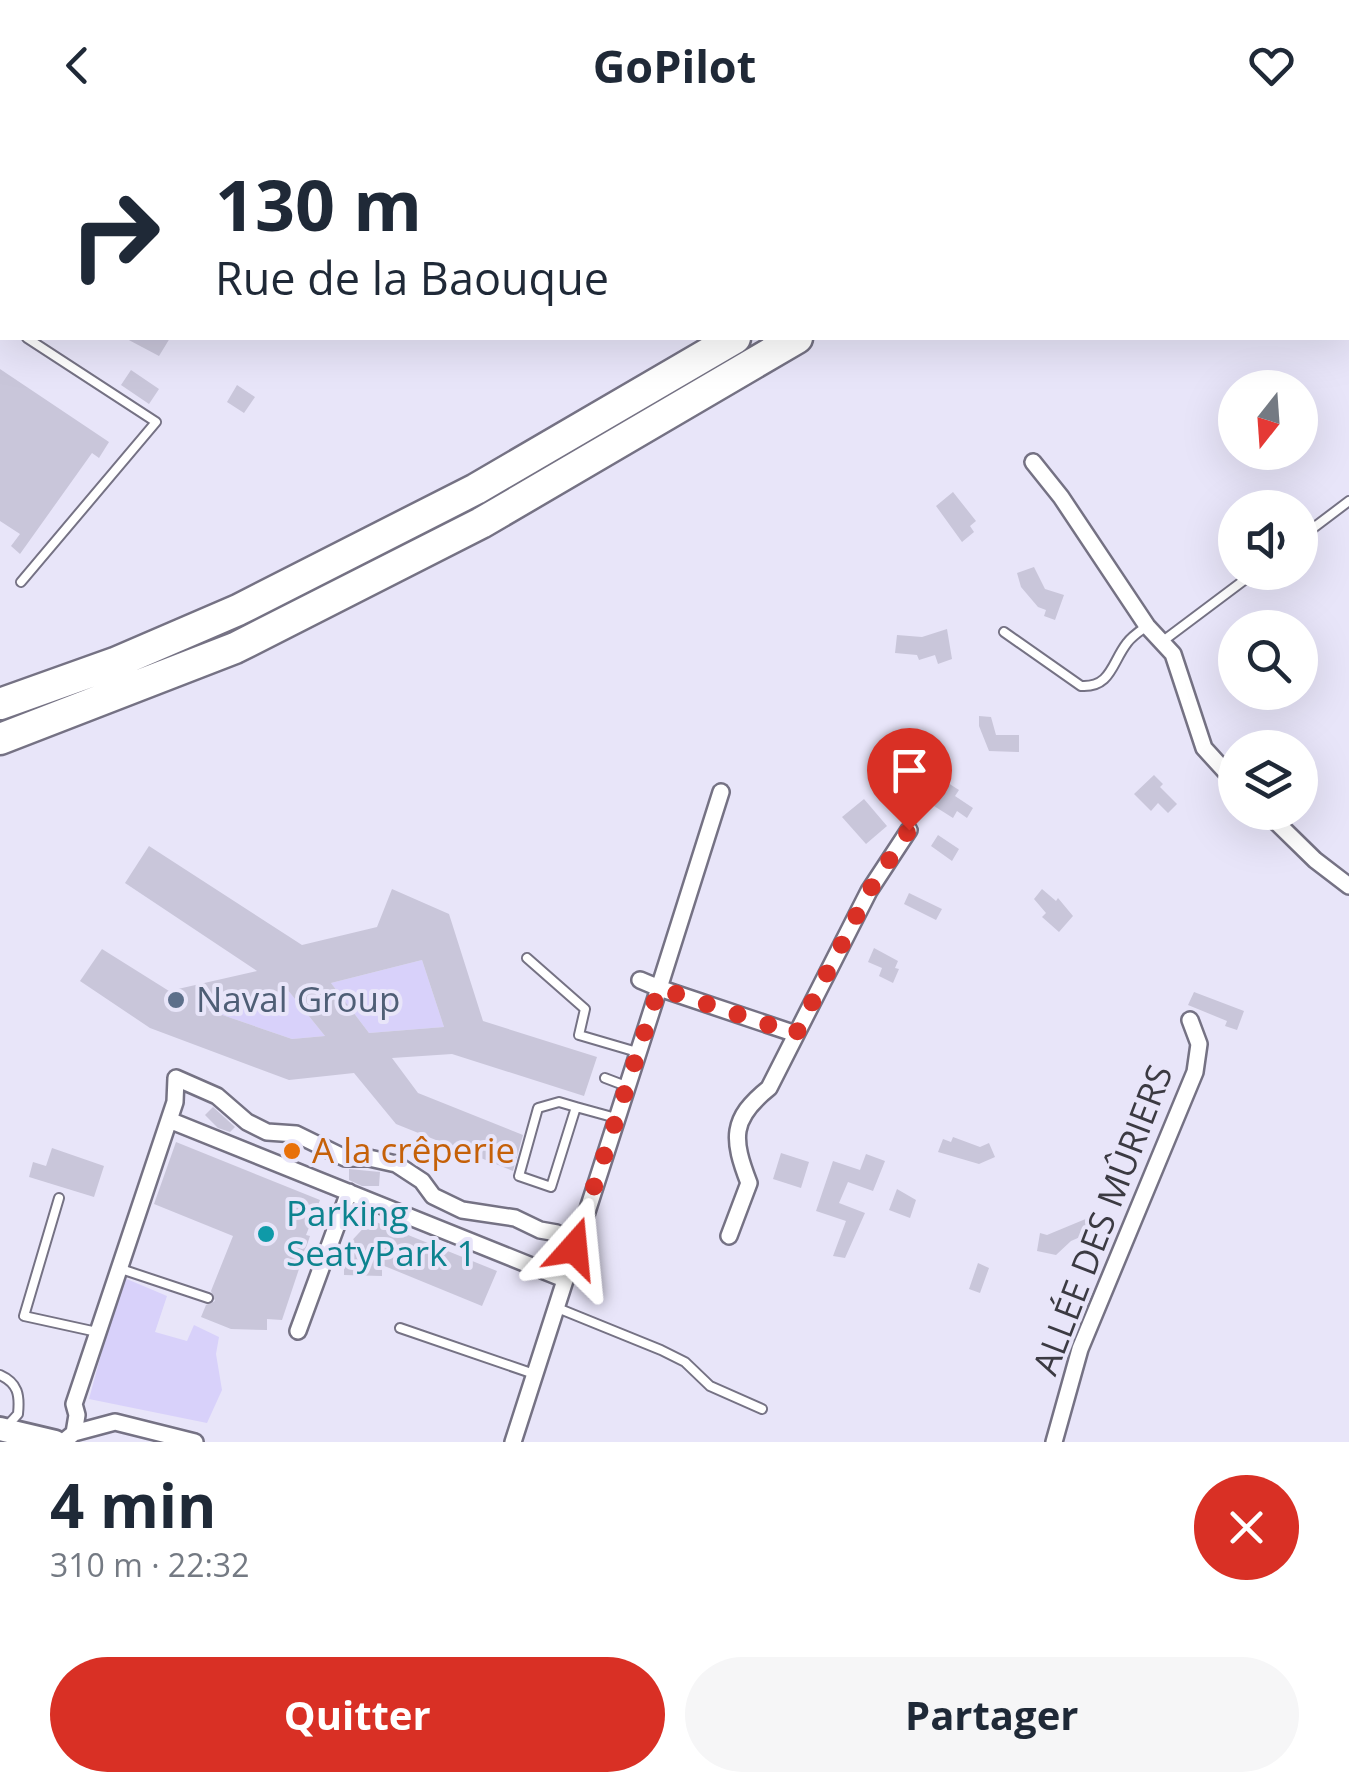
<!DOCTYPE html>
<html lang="fr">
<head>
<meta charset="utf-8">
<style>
	:root { --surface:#fff; --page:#f6f6f7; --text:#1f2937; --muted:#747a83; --accent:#d93025 }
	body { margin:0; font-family:"Open Sans",sans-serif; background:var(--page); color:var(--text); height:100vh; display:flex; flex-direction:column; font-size:38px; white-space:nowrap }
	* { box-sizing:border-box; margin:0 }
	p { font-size:32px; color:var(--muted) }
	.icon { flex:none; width:55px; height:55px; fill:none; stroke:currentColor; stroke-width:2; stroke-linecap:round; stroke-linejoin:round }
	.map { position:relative; height:1312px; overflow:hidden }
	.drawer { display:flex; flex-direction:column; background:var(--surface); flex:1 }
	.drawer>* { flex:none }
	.hud { position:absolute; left:0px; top:0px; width:1350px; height:210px; box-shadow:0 10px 40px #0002; background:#fff; color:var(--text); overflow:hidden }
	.needle { width:65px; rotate:197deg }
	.controls { position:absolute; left:1218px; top:240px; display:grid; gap:20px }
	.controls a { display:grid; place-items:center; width:100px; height:100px; border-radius:50%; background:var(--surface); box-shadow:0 10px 40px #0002; font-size:50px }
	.pin { position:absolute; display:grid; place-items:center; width:85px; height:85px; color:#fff; margin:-102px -42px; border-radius:50% 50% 50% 0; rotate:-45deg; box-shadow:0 0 10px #0007 }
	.pin .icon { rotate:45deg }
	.me { position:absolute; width:110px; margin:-55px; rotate:18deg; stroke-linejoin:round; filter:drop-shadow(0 0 8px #0008) }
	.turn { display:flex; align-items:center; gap:35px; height:210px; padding:0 50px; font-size:45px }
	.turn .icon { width:130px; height:130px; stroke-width:2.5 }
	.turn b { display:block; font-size:70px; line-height:85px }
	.round { display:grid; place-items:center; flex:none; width:105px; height:105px; border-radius:52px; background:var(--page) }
	.head { display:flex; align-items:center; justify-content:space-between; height:170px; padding:0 50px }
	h1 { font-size:60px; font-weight:700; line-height:75px }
	.cta { display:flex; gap:20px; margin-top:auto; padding:20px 50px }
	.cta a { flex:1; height:115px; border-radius:60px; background:var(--accent); color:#fff; font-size:40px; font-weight:700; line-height:115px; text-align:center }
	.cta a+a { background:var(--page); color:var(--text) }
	header { display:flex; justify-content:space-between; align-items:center; height:130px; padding:0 50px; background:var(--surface); font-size:45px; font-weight:700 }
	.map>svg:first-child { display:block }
</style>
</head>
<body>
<header><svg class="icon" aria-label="back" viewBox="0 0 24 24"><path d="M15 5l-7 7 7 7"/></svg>GoPilot<svg class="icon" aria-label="heart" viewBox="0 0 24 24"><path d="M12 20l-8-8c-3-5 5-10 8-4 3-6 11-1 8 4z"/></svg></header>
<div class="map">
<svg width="1349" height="1312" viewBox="0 0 1349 1312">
	<rect width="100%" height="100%" fill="#e8e5f9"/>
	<path fill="#d8d1fa" d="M422,830L444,897L369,903L331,853Z
		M287,859L325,906L292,909L208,880Z
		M122,1147L167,1166L155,1202L187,1211L194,1195L219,1207L216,1224L222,1260L207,1293L89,1269Z"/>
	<path fill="#c9c6da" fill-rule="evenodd" d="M125,208H170L159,226Z
		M0,239L109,312L99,328L92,323L20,424L11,416L20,404L0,391Z
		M131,240L159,259L149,274L121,255Z
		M237,255L255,267L244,283L227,272Z
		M953,362L976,391L970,396L974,402L962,412L936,376Z
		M1034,437L1045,459L1064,465L1055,490L1044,486L1046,480L1038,477L1021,457L1017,443Z
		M947,499L952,529L938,534L935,525L919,530L917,525L895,523L897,505L922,507Z
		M979,586L991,587L996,605H1019V622L989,621L979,596Z
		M904,625L922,640L905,660L887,645Z
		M1154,645L1163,654L1160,657L1177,674L1168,683L1158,673L1151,681L1134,664Z
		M948,653L959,660L955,666L973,678L967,688L957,681L953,688L934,676Z
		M864,669L887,696L866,714L842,687Z
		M938,705L959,719L952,731L931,716Z
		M149,716L302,815L377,797L392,759L449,784L483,891L597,927L584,966L452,924L392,928L418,963L523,1005L513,1041L396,994L354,943L289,950L150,898L80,851L102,819L169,861L257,841L125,753ZM422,830L444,897L369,903L331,853ZM287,859L325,906L292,909L208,880Z
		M1042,759L1056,771L1058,768L1073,786L1059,802L1042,787L1046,783L1034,769Z
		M909,763L942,779L936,790L904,774Z
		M874,818L898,831L895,838L899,839L893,853L879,846L882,838L868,832Z
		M1194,862L1244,881L1237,900L1225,896L1227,891L1188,875Z
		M213,977L235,997L230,1002L218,998L205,985Z
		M953,1007L980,1017L989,1013L995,1027L979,1034L938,1022L943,1009L951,1012Z
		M176,1012L320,1070L306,1105L310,1106L282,1190L267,1189V1200L231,1199L201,1187L206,1175L215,1171L211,1161L233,1106L154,1074Z
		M52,1018L104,1036L94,1067L29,1047L33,1032L46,1036Z
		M781,1023L809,1032L801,1058L773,1049Z
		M866,1024L885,1031L873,1061L848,1052L839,1073L865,1083L845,1128L833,1126L846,1091L816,1081L833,1031L860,1040Z
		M349,1039L380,1042L379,1056H362L349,1050Z
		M897,1059L916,1070L910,1088L889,1080Z
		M1088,1088L1094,1101L1071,1111L1056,1125L1037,1121L1040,1103L1047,1105Z
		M371,1090L497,1141L482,1176L382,1135V1146L344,1145V1119Z
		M978,1133L989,1138L980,1163L969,1159Z"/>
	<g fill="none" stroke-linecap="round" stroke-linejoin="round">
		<g stroke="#757284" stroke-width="12">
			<path id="lane" d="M0,189L2,191
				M1300,408L1349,371
				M21,452L156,292L27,208
				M1004,502L1081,556C1111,558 1112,532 1127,513C1132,506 1140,501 1147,496
				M1163,511L1255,442
				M527,828L585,879L579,905L637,922
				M605,948L626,956
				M576,977L559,972L538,978L519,1046L551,1057L576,977L616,988
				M59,1068L24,1186L97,1202
				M118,1138L208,1168
				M555,1177L661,1220L685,1232L710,1256L762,1279
				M400,1198L534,1244
				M0,1245C18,1253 20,1265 18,1284L8,1295"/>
		</g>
		<g stroke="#757284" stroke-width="20">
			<path id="street" d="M1033,332L1061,367L1147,496L1173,524L1204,618L1235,652
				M1266,682L1315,730L1349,756
				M640,850L659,858L721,662
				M169,990L564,1149
				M729,1106L749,1053C732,1009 730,989 769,958L869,761L909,700
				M298,1201L349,1062
				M74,1303L115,1292L195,1312
				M63,1312L74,1303L77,1285L74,1274L175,972L176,948L217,966L247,992L267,1002L296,1004L345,1028H369L396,1034L422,1051L433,1066L462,1080L515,1088L540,1100L557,1103
				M513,1312L659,858L796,904
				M1054,1312L1080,1219L1195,942L1199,914L1190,890"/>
		</g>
		<g stroke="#757284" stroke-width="28">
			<path id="secondary" d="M0,1299L55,1312"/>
		</g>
		<g stroke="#757284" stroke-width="35">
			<path id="highway" d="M1348,21H1349
				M1348,50H1349
				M0,574L115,533L238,480L476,359L735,208
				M0,609L235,518L481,393L797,208"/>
		</g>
		<use href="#lane" stroke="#fff" stroke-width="8"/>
		<use href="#street" stroke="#fff" stroke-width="15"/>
		<use href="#secondary" stroke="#fff" stroke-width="22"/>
		<use href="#highway" stroke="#fff" stroke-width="30"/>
	</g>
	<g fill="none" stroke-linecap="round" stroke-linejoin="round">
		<path stroke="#d93025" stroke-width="18" stroke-dasharray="0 32.4" d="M574,1118L659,858L796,904L869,761L909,700"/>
	</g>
	<circle fill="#5c6f8a" stroke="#e8e5f9" stroke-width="4" cx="176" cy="870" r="10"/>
	<circle fill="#e8710a" stroke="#e8e5f9" stroke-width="4" cx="292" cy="1021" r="10"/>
	<circle fill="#0f9aa8" stroke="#e8e5f9" stroke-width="4" cx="266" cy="1104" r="10"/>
	<g text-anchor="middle" stroke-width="8" stroke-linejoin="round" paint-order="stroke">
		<g font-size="35" fill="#4e5e75" stroke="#e8e5f9" text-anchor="start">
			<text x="196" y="882">Naval Group</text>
		</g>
		<g font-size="35" fill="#c56008" stroke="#e8e5f9" text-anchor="start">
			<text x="312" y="1033">A la crêperie</text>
		</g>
		<g font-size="35" fill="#0d838f" stroke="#e8e5f9" text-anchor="start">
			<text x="286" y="1096">Parking<tspan x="286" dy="40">SeatyPark 1</tspan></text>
		</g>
		<g font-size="35" fill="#3b3a42" stroke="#e8e5f9">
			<text transform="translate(1103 1090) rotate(-69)" y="12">ALLÉE DES MÛRIERS</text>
		</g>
	</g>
</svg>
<div class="controls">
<a><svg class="needle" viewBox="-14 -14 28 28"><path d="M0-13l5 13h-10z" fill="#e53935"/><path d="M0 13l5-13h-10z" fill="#747a83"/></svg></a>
<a><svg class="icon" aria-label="sound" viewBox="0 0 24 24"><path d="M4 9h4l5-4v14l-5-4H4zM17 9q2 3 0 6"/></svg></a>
<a><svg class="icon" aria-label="search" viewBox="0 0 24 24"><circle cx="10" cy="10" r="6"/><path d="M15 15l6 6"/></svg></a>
<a><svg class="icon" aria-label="layers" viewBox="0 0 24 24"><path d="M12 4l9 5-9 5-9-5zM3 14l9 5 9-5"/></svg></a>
</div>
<div class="pin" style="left:909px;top:700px;background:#d93025"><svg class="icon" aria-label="arrive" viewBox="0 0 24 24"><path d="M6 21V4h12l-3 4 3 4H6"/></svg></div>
<svg class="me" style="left:574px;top:1118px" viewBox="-20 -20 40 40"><path d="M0-17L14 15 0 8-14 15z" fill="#d93025" stroke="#fff" stroke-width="4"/></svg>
<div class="hud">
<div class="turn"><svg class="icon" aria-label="right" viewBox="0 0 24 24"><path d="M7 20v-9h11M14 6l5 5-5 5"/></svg><div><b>130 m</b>Rue de la Baouque</div></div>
</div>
</div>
<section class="drawer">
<div class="head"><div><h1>4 min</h1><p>310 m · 22:32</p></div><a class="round" style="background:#d93025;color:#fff"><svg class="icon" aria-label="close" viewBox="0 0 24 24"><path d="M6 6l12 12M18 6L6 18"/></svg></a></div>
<div class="cta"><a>Quitter</a><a>Partager</a></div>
</section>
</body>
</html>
